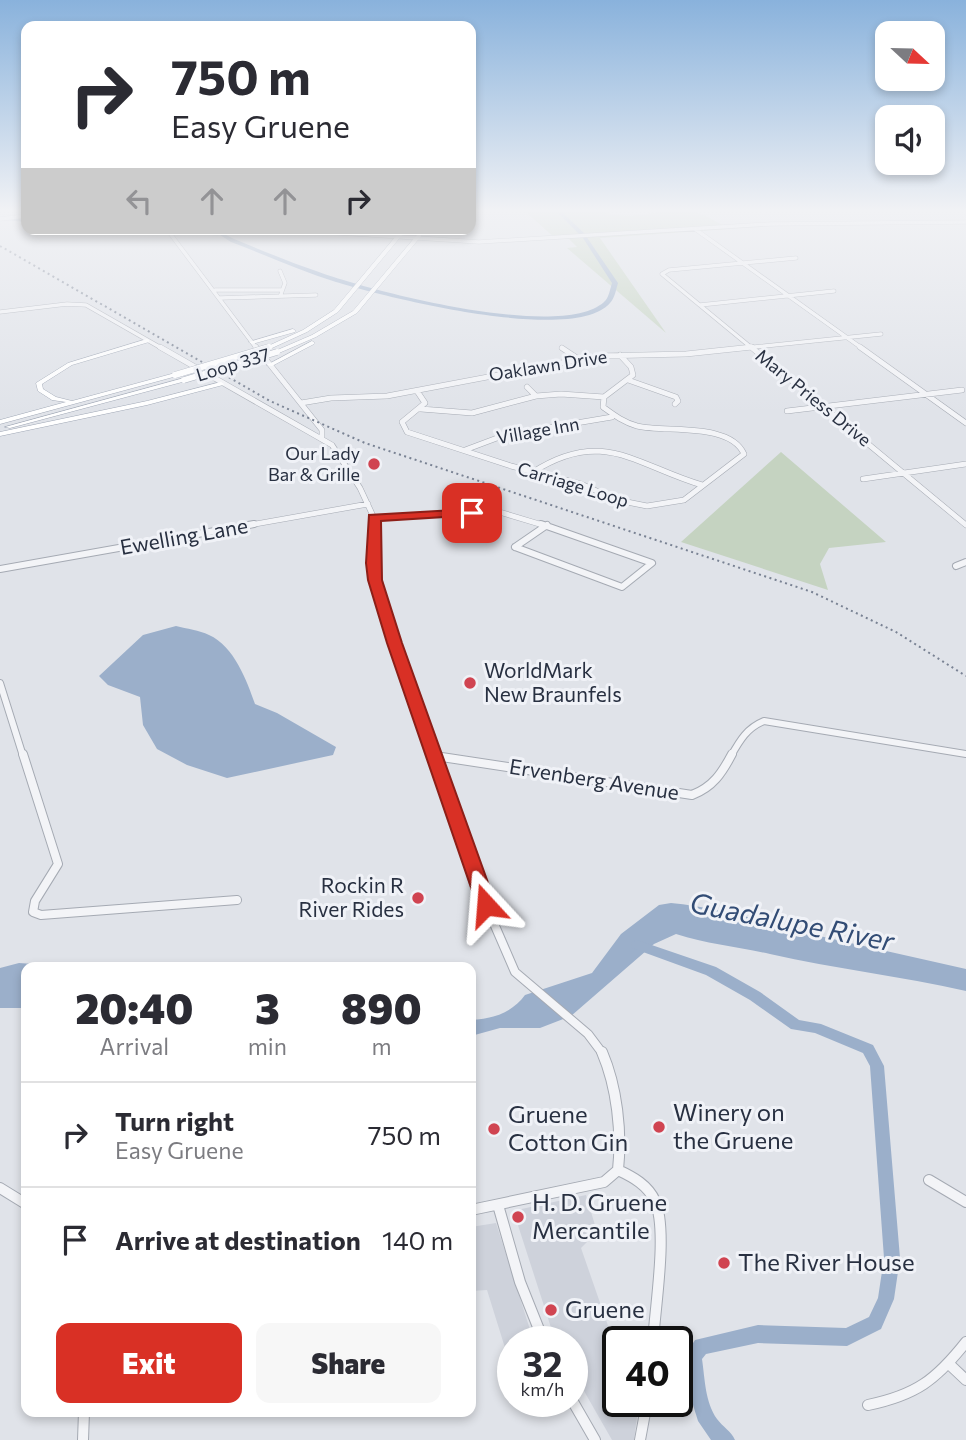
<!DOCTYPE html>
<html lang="en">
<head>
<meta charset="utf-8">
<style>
	:root { --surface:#fff; --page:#f7f7f7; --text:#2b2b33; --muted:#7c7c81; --line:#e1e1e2; --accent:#d93025 }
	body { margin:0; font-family:Commissioner,sans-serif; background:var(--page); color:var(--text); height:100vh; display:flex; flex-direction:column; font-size:26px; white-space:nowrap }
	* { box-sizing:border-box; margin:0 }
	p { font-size:23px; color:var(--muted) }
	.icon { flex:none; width:38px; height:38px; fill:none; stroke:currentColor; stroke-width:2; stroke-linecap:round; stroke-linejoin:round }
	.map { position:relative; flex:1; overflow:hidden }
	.side { position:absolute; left:21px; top:962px; width:455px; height:455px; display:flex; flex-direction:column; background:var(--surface); border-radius:14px; box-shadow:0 4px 10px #0003 }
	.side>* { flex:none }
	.hud { position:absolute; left:21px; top:21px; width:455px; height:214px; border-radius:14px; box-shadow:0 4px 10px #0003; background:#fff; color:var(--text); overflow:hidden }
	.needle { width:46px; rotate:112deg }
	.buttons { position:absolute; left:875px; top:21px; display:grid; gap:14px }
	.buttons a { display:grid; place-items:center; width:70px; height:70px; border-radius:14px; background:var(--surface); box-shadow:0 4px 10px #0003; font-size:35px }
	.speed { position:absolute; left:497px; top:1326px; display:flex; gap:14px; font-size:35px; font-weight:700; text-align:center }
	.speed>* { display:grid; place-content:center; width:91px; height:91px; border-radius:50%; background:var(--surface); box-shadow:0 4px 10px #0003; line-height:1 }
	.speed small { font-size:18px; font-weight:400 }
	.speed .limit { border:4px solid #111; border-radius:10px; background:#fff; color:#111 }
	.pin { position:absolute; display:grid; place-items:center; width:60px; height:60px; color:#fff; margin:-30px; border-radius:14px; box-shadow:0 4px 10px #0006 }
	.me { position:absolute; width:77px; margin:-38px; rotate:341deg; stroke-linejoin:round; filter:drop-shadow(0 0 5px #0008) }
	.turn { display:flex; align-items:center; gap:24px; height:147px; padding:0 35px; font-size:32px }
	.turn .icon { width:91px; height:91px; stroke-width:2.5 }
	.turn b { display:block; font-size:49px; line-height:60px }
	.lanes { display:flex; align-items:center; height:66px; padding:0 35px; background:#0003; justify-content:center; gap:35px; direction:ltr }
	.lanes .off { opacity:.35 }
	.eta { display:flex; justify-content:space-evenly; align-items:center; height:119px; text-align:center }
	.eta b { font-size:42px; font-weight:800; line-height:49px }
	.button { display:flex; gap:14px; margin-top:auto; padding:14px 35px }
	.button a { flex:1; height:80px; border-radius:14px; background:var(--accent); color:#fff; font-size:28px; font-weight:800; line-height:80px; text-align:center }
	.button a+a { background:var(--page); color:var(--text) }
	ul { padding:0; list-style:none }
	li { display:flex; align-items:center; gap:21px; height:105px; padding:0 35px; border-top:2px solid var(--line) }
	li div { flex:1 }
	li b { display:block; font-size:26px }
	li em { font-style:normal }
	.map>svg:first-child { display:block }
</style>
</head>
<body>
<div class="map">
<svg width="966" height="1440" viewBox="0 0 966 1440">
	<rect width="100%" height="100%" fill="#e0e3e9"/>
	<path fill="#ced2db" d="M586,1195L597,1232L581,1248L614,1343H618V1402H639L634,1440H612L572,1370V1342H556L555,1340L515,1216L517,1210Z
		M496,1223L534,1342H513V1349L506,1351L487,1290L471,1291V1227Z"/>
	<path fill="#c5d3c1" d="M526,212H605C627,223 668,206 694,212C706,214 719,224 730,229L600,238L666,333L567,248L577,247L569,239H556Z
		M781,452L886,542L829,548L820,564L828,590L681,542Z"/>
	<path fill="#9bafca" d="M176,626C187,629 199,630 209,635C234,646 247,681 255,704L277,713L336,747L333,755L227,778L187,765L157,749L143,725L140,697L108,685L99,676L143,635Z
		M671,903C723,908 773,924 824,937C871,948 919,958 966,969V991C901,976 835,969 770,954C739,947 707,944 676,934L654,944L571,1016L540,1028H500L471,1036V1020C492,1019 512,1013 525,995L592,973L621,934L659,905Z
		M19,963L91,968H26V1008H0V968Z"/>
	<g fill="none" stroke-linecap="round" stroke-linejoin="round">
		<path fill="#9bafca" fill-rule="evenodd" d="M557,212H562L585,234V236H581Z
			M6,217L26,219V222L4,220Z
			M185,229H209L214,231L211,233Z
			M220,233C227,234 232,239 239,241C266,252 292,263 319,272C371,291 561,341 604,302C609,298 610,289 612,283L583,238L586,236L618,283C616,289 615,298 610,303C574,345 385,297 336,282C300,271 266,255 231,242L220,235Z
			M637,940L716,967L760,992L799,1020L821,1024L873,1045L884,1066L900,1258L894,1299L881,1329L847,1346L758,1343L706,1354L702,1359C705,1379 705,1402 717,1419C723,1427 731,1431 735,1440H711L698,1421L689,1392L684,1357L695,1340L758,1325L846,1328L869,1317L878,1298L884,1258L870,1066L863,1053L815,1033L791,1029L750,1000L706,975L632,948L631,945L632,942Z"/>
		<g stroke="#a5aab3" stroke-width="4.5">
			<path id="minor-far4" d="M0,219L26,216
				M121,229L217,233L293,230L479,242L770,224L966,222
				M695,229L863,349
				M169,232L257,349
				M280,271L285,283L281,294
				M215,290H282
				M220,298L316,295
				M700,305L834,291
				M0,312L67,304L86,305L163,349
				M735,349L881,334
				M753,349L662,274L669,270L796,258"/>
		</g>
		<g stroke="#a5aab3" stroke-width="6">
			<path id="minor-far3" d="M160,347L332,445L360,488L374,518V526
				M256,347L322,430V437
				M751,347L966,525
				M860,347L966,423
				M562,348L580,360
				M628,380L676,397L678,401L675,404
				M527,387L536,396
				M417,391L425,403L402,422L407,432L511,466L581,484L617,500L647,506L684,500L744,454C730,422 666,433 637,426C623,422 614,415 603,407L604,397
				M604,397L633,375L631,367L620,355
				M301,403L331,398L387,396L598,356L686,354L752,347
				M421,409L472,413L536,396L561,394L604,397
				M787,411L962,390
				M465,450L505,435L612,417
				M533,472C603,427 637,466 702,485
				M863,479L966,464
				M374,518L496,511L546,526
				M244,526L368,504"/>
		</g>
		<g stroke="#a5aab3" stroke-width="8">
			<path id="minor-far2" d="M374,524L373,569L384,611L434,756
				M515,547L622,587L652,563L541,524
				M515,547L547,525
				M956,566L966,562
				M0,569L254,524
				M0,683L23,756
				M731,756C740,740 747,728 764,721L966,754"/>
		</g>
		<g stroke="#a5aab3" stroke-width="10">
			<path id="minor-far1" d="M23,754L58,864L35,901L33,912L41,915L237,900
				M434,754L486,905L515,972L588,1034L603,1054
				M435,756L692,795C713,787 722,773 732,754"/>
		</g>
		<g stroke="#a5aab3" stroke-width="12">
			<path id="minor" d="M618,1170C633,1177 648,1185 655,1201C668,1230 655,1307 653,1342
				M929,1180L966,1202
				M0,1188L26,1204
				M498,1205L520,1282L544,1342
				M471,1210L604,1182L618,1170C622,1132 617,1087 602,1052
				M949,1364L966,1380
				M572,1400L595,1440
				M868,1405C916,1395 936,1380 966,1342
				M83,1440L84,1412
				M640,1440L647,1402"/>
		</g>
		<g stroke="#9fa7b5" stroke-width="1">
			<path id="major" d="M402,229H407L338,312L307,332L272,348H268V346L303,330L334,310Z
				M422,229H427L357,313L316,337L279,353H275V351L312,335L353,311Z
				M293,329L296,331L295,332L252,344L249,342Z
				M147,339L149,340V342L72,365L42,384L43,389L56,397L72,401L175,373L178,375L177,376L0,424V420L66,402L52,400L38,391L36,383L68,363Z
				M312,341L315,343L314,344L272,366L267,365Z
				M184,378L186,379V381L10,428L5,427Z
				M221,382L224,384L223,385L147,405L0,436V432L147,401Z"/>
		</g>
		<use href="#minor-far4" stroke="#f3f4f7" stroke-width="3.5"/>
		<use href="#minor-far3" stroke="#f3f4f7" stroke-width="5"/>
		<use href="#minor-far2" stroke="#f3f4f7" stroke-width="6"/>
		<use href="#minor-far1" stroke="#f3f4f7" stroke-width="8"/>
		<use href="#minor" stroke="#f3f4f7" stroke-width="10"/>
		<use href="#major" fill="#fff" fill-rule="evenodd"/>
		<path stroke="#798293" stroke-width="2" stroke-dasharray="2 3.5" stroke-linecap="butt" d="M0,246L270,401L365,443L812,592L896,632L966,676"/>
		<g stroke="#9fa7b5" stroke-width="5" stroke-linecap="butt">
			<path id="major-bridge-far1" d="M263,349L270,347"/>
		</g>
		<g stroke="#9fa7b5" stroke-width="7" stroke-linecap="butt">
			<path id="major-bridge" d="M175,375L269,347
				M184,380L277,352"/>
		</g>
		<use href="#major-bridge-far1" stroke="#fff" stroke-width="4.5"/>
		<use href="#major-bridge" stroke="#fff" stroke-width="6"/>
	</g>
	<linearGradient id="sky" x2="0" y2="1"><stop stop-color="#89b2dc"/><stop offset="0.51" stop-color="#f1f2f5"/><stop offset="1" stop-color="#f1f2f5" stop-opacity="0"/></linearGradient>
	<rect width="966" height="413" fill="url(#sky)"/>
	<path fill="#d93025" stroke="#8d1f18" stroke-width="2" d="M472,509L476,510V515L381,521L382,580L402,643L496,905L493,909H479L477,905L387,643L368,580L366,563L369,515Z"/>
	<g fill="#d04451" stroke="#f0f2f7" stroke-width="2.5">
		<circle cx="374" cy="464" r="7"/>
		<circle cx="470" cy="683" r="7"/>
		<circle cx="418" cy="898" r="7"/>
		<circle cx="659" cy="1127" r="7"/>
		<circle cx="494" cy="1129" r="7"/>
		<circle cx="518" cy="1217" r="7"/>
		<circle cx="724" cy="1263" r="7"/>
		<circle cx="551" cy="1310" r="7"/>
	</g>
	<g text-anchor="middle" stroke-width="6" stroke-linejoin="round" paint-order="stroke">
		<g font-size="18" fill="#283041" stroke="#f0f2f7">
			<text transform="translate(233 365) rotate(-17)" y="6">Loop 337</text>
			<text transform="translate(548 366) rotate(-9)" y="6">Oaklawn Drive</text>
			<text transform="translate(813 398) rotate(39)" y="6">Mary Priess Drive</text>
			<text transform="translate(538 431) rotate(-10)" y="6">Village Inn</text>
			<text transform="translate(573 485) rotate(17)" y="6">Carriage Loop</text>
		</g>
		<g font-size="18" fill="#283041" stroke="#f0f2f7" text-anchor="end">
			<text x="360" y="460">Our Lady<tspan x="360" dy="21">Bar &amp; Grille</tspan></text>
		</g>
		<g font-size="21" fill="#283041" stroke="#f0f2f7">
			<text transform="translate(184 537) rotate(-10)" y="7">Ewelling Lane</text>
			<text transform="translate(594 780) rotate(9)" y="7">Ervenberg Avenue</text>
		</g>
		<g font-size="21" fill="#283041" stroke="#f0f2f7" text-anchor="start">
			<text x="484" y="678">WorldMark<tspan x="484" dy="24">New Braunfels</tspan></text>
			<text x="404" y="893" text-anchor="end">Rockin R<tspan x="404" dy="24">River Rides</tspan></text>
		</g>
		<g font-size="24" fill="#283041" stroke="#f0f2f7" text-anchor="start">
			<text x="673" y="1121">Winery on<tspan x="673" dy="28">the Gruene</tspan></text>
			<text x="508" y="1123">Gruene<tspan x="508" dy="28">Cotton Gin</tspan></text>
			<text x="532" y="1211">H. D. Gruene<tspan x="532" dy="28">Mercantile</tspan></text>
			<text x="738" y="1271">The River House</text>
			<text x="565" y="1318">Gruene</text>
		</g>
		<g font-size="28" font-style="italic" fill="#324c75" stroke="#f0f2f7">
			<text transform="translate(792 922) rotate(11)" y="10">Guadalupe River</text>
		</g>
	</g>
</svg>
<div class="buttons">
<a><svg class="needle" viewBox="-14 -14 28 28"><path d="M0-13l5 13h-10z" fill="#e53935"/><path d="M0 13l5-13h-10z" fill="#7c7c81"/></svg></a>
<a><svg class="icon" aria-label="sound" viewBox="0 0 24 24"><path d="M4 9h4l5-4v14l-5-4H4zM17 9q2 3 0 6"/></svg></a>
</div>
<div class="speed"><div>32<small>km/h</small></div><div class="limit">40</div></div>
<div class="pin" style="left:472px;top:513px;background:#d93025"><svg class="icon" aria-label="arrive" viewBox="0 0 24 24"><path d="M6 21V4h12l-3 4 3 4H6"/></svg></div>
<svg class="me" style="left:486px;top:905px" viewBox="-20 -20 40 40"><path d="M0-17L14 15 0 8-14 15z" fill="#d93025" stroke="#fff" stroke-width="4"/></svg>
<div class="hud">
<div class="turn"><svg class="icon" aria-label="right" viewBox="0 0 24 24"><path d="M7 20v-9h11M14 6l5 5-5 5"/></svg><div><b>750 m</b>Easy Gruene</div></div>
<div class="lanes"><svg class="icon off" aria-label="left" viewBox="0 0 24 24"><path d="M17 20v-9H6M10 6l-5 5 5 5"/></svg><svg class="icon off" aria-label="ahead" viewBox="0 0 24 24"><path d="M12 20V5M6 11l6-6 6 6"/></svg><svg class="icon off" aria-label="ahead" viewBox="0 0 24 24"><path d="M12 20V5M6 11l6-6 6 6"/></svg><svg class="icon" aria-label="right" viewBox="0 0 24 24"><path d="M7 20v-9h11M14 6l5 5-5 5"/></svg></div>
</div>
<section class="side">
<div class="eta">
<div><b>20:40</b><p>Arrival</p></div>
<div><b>3</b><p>min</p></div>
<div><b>890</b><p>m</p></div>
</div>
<ul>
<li><svg class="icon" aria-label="right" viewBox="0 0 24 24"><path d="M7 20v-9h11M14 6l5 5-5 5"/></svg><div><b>Turn right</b><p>Easy Gruene</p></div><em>750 m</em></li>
<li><svg class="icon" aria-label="arrive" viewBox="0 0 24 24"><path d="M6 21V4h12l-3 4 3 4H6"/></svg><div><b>Arrive at destination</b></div><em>140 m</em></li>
</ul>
<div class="button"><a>Exit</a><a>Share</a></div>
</section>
</div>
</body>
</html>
